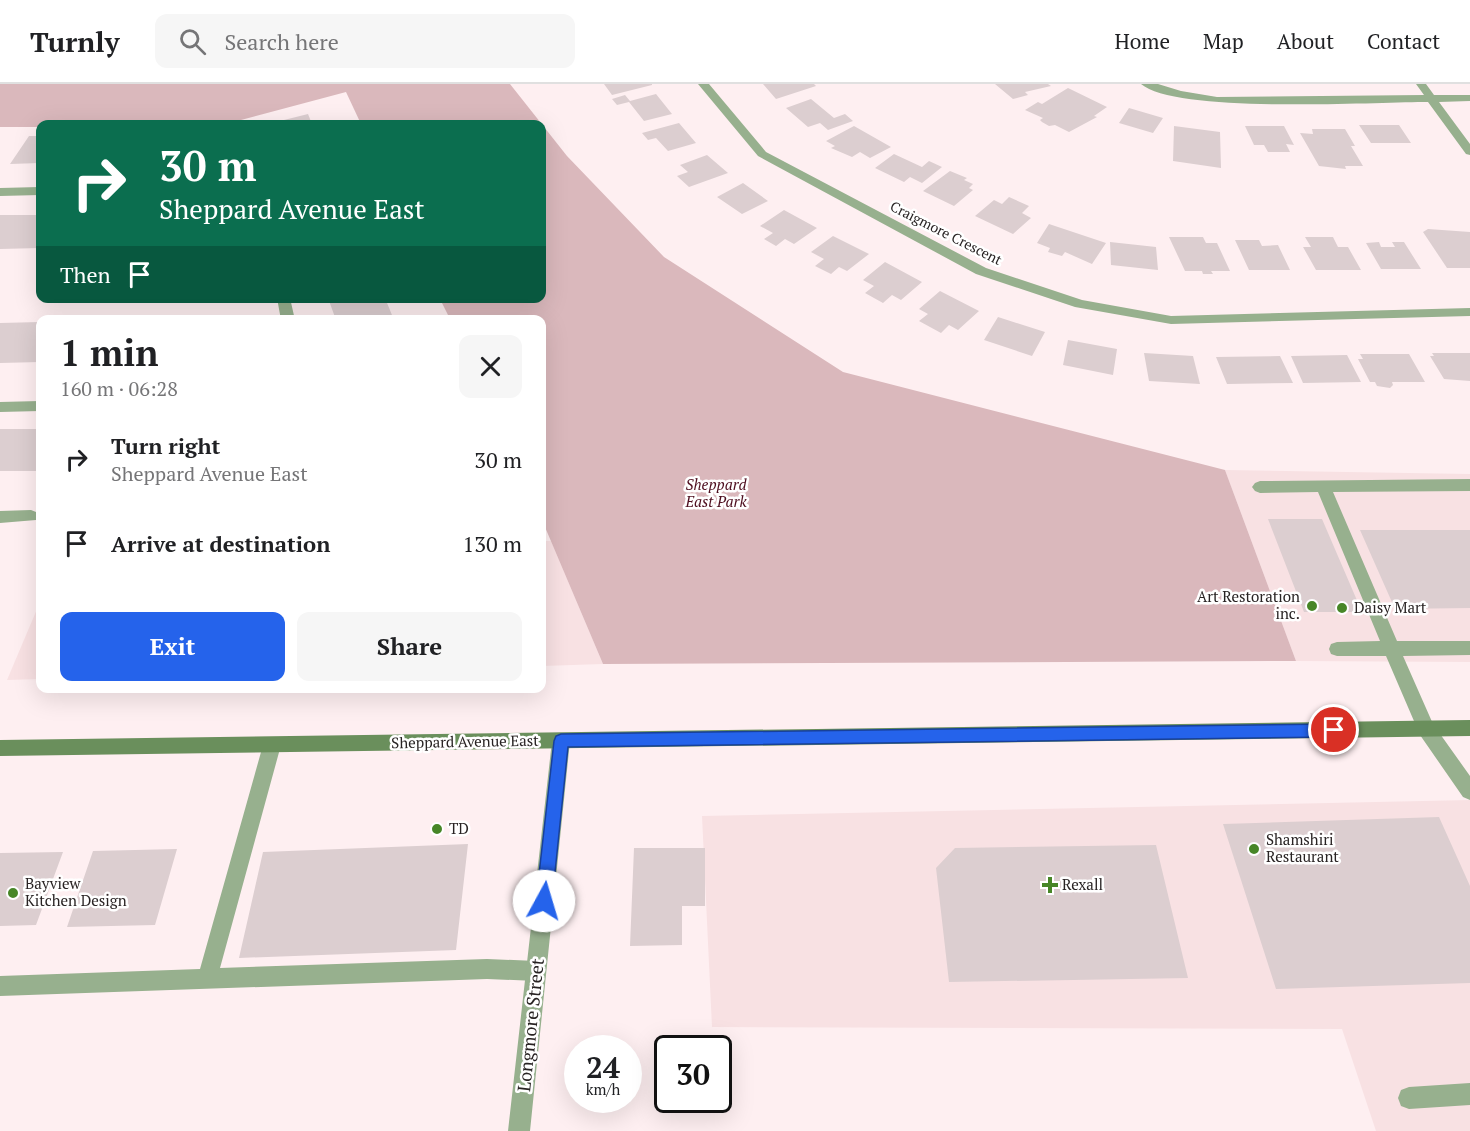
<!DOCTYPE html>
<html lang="en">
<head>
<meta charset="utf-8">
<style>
	:root { --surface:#fff; --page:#f6f6f6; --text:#202124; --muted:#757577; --line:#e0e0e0; --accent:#2563eb }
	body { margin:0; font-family:"PT Serif",serif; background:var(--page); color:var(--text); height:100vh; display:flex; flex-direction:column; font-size:22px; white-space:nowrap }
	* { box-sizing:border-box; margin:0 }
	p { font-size:20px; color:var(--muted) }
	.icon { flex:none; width:33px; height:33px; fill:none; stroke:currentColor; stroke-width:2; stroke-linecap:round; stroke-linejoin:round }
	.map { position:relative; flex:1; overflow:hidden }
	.sheet { position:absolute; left:36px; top:231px; width:510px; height:378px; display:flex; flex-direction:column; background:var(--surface); border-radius:12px; box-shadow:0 6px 24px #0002 }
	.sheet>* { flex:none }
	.hud { position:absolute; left:36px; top:36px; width:510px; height:183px; border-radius:12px; box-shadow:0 6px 24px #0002; background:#0b6e4f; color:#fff; overflow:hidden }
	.speed { position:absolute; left:564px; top:951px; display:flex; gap:12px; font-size:30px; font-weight:700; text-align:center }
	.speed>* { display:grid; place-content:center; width:78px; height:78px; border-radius:50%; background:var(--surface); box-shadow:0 6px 24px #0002; line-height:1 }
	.speed small { font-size:15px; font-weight:400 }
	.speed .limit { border:3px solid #111; border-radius:9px; background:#fff; color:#111 }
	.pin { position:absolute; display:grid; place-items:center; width:51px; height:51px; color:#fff; margin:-26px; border:3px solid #fff; border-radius:50%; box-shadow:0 2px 6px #0007 }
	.me { position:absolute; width:66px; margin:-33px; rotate:6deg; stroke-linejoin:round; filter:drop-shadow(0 0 4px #0008) }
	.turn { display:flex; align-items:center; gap:21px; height:126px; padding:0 24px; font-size:27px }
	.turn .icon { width:78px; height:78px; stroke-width:2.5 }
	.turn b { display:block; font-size:42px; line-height:51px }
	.then { display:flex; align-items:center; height:57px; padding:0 24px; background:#0003; gap:12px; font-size:22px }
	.round { display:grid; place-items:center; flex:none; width:63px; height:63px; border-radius:12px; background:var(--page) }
	.overview { display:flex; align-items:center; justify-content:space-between; height:102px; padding:0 24px }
	h1 { font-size:36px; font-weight:800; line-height:45px }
	.cta { display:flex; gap:12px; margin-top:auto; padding:12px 24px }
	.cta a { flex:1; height:69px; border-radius:12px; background:var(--accent); color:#fff; font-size:24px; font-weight:800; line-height:69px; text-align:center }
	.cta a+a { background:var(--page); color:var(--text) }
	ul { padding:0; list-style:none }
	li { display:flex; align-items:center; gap:18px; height:84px; padding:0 24px }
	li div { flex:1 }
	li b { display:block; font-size:22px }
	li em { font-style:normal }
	header { display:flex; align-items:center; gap:36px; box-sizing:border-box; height:84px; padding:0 30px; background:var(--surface); border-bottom:2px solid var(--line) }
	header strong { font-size:28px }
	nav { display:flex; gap:33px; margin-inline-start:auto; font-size:21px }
	.search { width:420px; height:54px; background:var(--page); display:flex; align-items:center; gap:15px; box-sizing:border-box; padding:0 21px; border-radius:12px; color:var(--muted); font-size:22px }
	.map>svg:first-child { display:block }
</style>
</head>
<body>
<header>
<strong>Turnly</strong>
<div class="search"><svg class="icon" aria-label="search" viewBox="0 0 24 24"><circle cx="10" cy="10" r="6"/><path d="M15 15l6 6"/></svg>Search here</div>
<nav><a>Home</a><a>Map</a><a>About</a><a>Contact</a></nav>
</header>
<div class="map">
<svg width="1470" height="1047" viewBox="0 0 1470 1047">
	<rect width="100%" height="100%" fill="#feeff1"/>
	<path fill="#f8e1e3" d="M1225,386L1470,390V578L1296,577Z
		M542,457H551L603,580L542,582Z
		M40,518V595L7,596Z
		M1470,716V1047H1376L1342,945L712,943L702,732Z"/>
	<path fill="#dab8bc" d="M0,0H510L567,72L664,173L843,288L1225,386L1296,577L603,580L542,436V236L450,235L440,215L542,214V40H361L346,8L226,40H40V43H0Z"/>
	<path fill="#dcced0" d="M604,0H652V1L612,11Z
		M763,0H814L816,2L776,15Z
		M995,0H1048L1051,2L1025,8L1028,11L1013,15Z
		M1068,4L1107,23L1094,32L1097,33L1069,48L1055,41L1049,42L1042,38L1040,36L1043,34L1025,26L1038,18L1042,20Z
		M656,10L672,30L644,37L629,18L617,21L612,15L625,11L630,17Z
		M811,15L834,34L845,30L853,37L828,46L820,39L808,43L786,24Z
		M1129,24L1163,34L1153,49L1119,39Z
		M308,30L312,40H268Z
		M679,39L696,59L668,67L656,54L648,56L642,49Z
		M1359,41H1399L1411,59H1371Z
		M854,42L891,63L870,74L860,68L852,73L831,64L835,62L826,57Z
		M1174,42L1220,48L1221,84L1173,77Z
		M1245,42H1284L1294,61L1286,60L1290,68H1268L1264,61H1254Z
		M1312,45H1345L1355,62H1351L1363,82H1345L1346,85L1319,82L1300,49L1313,50Z
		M29,52H40V79L10,80Z
		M894,70L922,83L929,77L942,83L922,99L910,93L904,98L875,84Z
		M707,71L728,89L689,103L677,92L688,88L680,81Z
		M950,87L967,94L964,96L973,100L969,104L973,106L954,122L923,107Z
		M743,99L768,117L742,130L717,113Z
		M1009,113L1029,122L1022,129L1031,134L1013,150L975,132L994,116L1002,120Z
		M784,126L817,144L794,160L785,155L776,162L764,155L773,149L760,142Z
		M0,131H40V164L0,165Z
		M1049,140L1106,159L1092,180L1065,168L1062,172L1048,168L1050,164L1037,159Z
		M1428,145L1470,148V184H1447L1423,148Z
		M833,152L869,170L847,187L839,183L831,190L815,182L824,175L811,168Z
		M1169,153H1203L1206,159H1217L1230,187H1211L1213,190H1203L1202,187H1185Z
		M1305,153H1333L1338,163H1348L1361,186H1316L1303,163H1311Z
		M1235,156H1259L1262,162L1278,161L1290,186H1249Z
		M1110,158L1156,163L1158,186L1111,181Z
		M1379,158L1381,163H1395L1392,158H1404L1421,185H1381L1366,159Z
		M885,178L922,198L901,216L892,211L883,219L865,209L874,202L863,196Z
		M940,207L979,227L958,246L949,241L941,249L919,237L928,230L919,225Z
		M328,214H385L394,236H336Z
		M251,232L250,236H212V234Z
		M998,233L1045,248L1032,272L984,256Z
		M40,238V278L0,279V239Z
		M1068,256L1117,265L1113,291L1063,281Z
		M1144,269L1193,272L1200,300L1149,297Z
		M1432,269H1470V297L1444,295L1430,272H1434Z
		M1360,270H1409L1425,298H1392L1393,301L1390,304L1377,302L1375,298H1370L1358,275H1363Z
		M1347,271L1361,298L1303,299L1291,272Z
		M1280,272L1293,299L1227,300L1216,273Z
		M0,345H40V387H0Z
		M1268,435H1322L1362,528H1304Z
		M1360,446H1470V524L1395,525Z
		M1439,733L1470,802V899L1276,905L1223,740Z
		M468,760L456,866L239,874L263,768Z
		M1156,761L1188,894L949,898L936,784L955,764Z
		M634,764H705V822H682V861L630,862Z
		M177,765L155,841L67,843L93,767Z
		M63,768L36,841L0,842V769Z"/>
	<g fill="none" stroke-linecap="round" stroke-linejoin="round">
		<path fill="#97b08e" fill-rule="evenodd" d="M40,103V111L0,112V104Z
			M277,214H290L295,236H281Z
			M40,317V327L0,328V318Z
			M1470,395V407L1333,408L1397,557H1470V571L1403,572L1433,640L1470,692V716L1463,713L1420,651L1386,572H1337L1331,570L1329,565L1331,560L1337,558L1380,557L1318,408L1260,409L1255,407L1252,403L1255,399L1260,397Z
			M31,426L36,428L39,432L36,436L0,439V427Z
			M272,653L278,655L281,661L220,884L487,875L536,877L543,880L546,887L543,894L536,897L487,895L0,912V892L200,885L263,661L266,655Z
			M1470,999V1021L1409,1025L1401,1022L1398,1014L1401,1006L1409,1003Z"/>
		<path fill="#97b08e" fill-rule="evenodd" d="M698,0H709L766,68L986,184L1082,216L1171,232L1470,224V232L1171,240L1075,223L976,190L758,72Z
			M1141,0H1158L1181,7L1217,13L1424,11L1416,0H1426L1434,11H1470V17L1439,18L1470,60V71L1466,70L1428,18C1374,18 1176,30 1141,0Z
			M561,649L567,651L570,657L530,1047H508L552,657L555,651Z"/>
		<path fill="#6a8f5c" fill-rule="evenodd" d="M1470,636V652L0,672V656Z"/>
	</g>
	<path fill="#2563eb" stroke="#184099" stroke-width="1.5" d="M1334,640L1339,642L1341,646L1339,651L1334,653L568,663L552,817L550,823L544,825L538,823L536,817L554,657L556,652L561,650Z"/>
	<g fill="#478627" stroke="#fff" stroke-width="2">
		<circle cx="1312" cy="522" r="6"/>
		<circle cx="1342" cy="524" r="6"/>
		<circle cx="437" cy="745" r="6"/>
		<circle cx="1254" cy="765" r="6"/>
		<path d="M1047 792h6v6h6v6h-6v6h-6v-6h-6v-6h6z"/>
		<circle cx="13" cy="809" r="6"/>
	</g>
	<g text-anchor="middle" stroke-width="5" stroke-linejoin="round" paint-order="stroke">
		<g font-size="14" fill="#282323" stroke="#fff">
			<text transform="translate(946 149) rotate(27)" y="5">Craigmore Crescent</text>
		</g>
		<g font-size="15" font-style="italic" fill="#4e0e1f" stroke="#fff">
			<text x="716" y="406">Sheppard<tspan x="716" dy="17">East Park</tspan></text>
		</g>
		<g font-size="15" fill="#282323" stroke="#fff" text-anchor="start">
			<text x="1300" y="518" text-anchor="end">Art Restoration<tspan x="1300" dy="17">inc.</tspan></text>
			<text x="1354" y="529">Daisy Mart</text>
			<text x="449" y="750">TD</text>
			<text x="1266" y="761">Shamshiri<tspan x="1266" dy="17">Restaurant</tspan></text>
			<text x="25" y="805">Bayview<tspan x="25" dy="17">Kitchen Design</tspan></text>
			<text x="1062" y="806">Rexall</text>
		</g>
		<g font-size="15" fill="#282323" stroke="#fff">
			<text transform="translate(465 658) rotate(-1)" y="5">Sheppard Avenue East</text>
		</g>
		<g font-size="18" fill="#282323" stroke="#fff">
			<text transform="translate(531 941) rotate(-84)" y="6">Longmore Street</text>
		</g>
	</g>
</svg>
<div class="speed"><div>24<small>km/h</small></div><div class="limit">30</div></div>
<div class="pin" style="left:1334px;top:646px;background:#d93025"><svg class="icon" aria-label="arrive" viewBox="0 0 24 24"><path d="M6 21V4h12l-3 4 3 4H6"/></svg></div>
<svg class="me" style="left:544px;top:817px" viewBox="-20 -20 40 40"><circle r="19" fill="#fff"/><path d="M0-13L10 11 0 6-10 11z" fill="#2563eb"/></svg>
<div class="hud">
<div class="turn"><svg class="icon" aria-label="right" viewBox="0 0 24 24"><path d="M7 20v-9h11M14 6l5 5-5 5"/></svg><div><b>30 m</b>Sheppard Avenue East</div></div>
<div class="then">Then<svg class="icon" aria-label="arrive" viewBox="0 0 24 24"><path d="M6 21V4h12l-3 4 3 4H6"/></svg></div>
</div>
<section class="sheet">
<div class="overview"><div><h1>1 min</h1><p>160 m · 06:28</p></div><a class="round"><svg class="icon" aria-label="close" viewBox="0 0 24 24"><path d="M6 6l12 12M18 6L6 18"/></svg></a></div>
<ul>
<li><svg class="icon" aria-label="right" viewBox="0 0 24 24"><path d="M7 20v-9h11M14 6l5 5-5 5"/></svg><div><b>Turn right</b><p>Sheppard Avenue East</p></div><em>30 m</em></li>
<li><svg class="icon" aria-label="arrive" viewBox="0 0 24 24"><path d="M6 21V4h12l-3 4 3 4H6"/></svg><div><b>Arrive at destination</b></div><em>130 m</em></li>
</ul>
<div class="cta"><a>Exit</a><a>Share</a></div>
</section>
</div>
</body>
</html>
